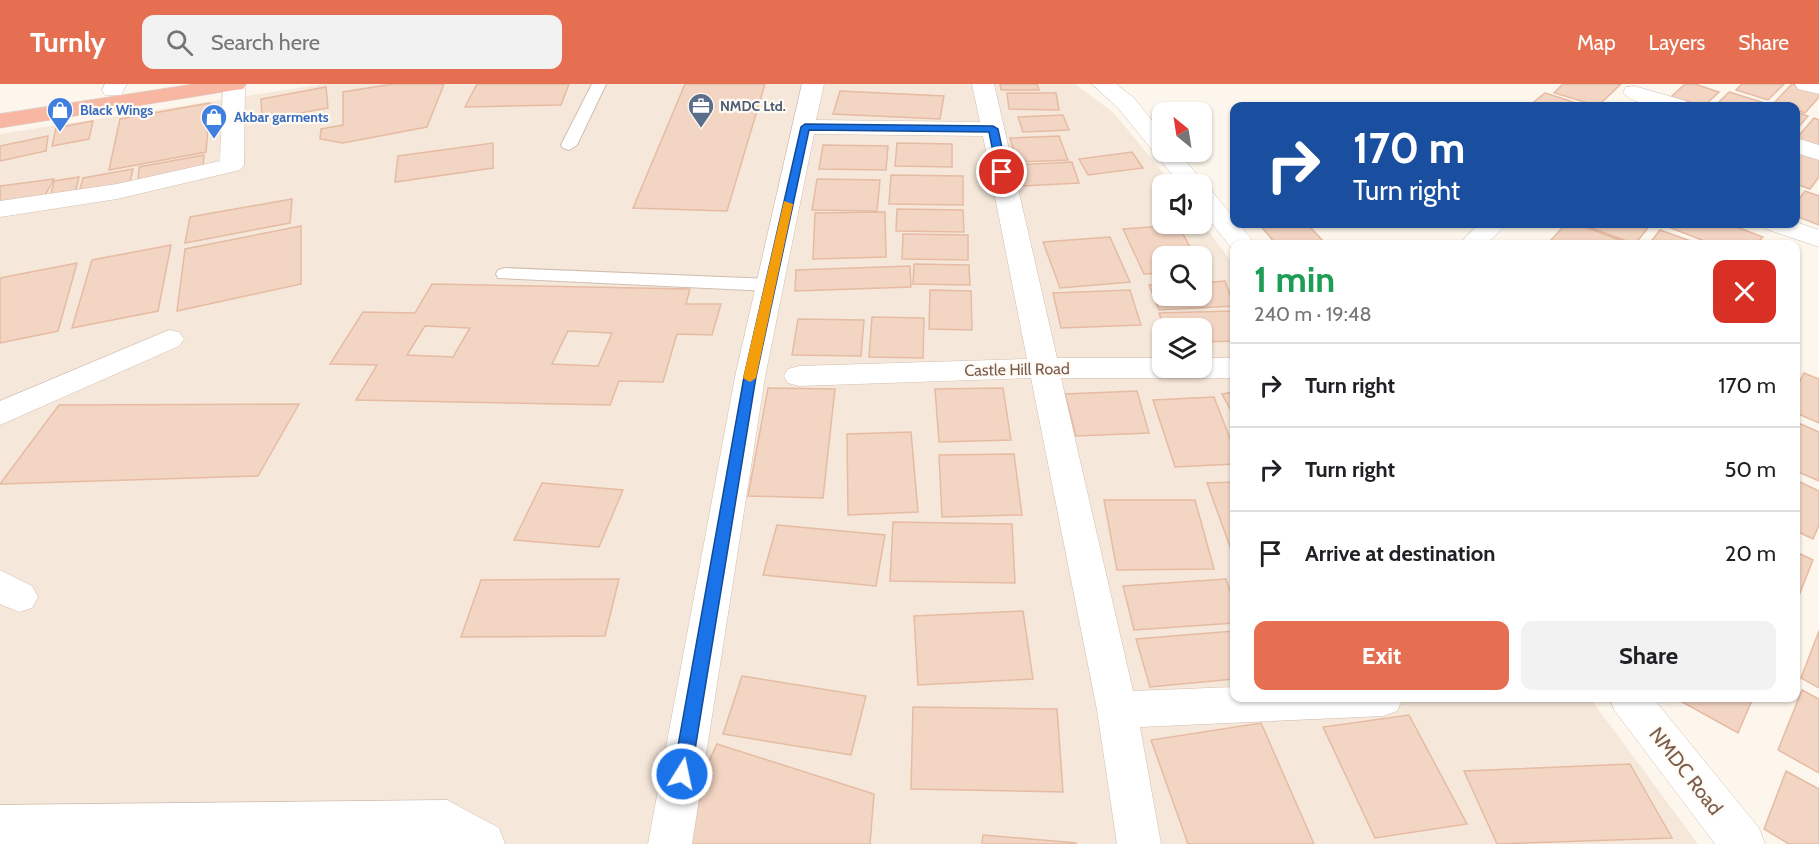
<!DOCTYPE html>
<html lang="en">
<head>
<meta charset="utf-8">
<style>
	:root { --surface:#fff; --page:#f2f2f2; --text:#202124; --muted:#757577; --line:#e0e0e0; --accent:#e76f51 }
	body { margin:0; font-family:Cabin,sans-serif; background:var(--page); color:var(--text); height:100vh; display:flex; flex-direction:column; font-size:22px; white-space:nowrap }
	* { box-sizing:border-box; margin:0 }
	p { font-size:20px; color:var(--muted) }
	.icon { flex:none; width:33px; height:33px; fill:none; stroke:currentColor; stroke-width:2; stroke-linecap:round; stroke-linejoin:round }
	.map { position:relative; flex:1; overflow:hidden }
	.side { position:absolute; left:1230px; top:156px; width:570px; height:462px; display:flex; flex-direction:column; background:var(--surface); border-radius:12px; box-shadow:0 2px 4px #0004 }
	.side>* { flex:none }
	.hud { position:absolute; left:1230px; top:18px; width:570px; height:126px; border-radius:12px; box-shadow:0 2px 4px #0004; background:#1a4fa0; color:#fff; overflow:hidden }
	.needle { width:39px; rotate:330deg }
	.fabs { position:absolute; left:1152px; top:18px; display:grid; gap:12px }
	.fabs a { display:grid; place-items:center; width:60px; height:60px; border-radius:12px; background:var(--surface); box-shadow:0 2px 4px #0004; font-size:30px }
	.pin { position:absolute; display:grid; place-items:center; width:51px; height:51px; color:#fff; margin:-26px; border:3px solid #fff; border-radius:50%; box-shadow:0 2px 6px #0007 }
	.me { position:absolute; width:66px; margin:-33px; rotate:10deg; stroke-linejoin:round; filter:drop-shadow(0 0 4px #0008) }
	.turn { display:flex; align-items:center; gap:21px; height:126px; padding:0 24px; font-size:27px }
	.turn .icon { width:78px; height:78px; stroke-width:2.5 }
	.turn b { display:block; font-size:42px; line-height:51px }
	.round { display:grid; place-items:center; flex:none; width:63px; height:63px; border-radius:12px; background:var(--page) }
	.headline { display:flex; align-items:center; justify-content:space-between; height:102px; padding:0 24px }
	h1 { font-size:36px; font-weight:800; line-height:45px; color:#1e9e55 }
	.button { display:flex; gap:12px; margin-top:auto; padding:12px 24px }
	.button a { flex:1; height:69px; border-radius:12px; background:var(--accent); color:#fff; font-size:24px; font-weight:800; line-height:69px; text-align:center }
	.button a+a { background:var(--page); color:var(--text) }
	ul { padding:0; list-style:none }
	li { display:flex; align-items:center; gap:18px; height:84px; padding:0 24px; border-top:2px solid var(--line) }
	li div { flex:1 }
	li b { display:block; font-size:22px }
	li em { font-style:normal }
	header { display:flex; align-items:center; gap:36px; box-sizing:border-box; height:84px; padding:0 30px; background:var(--accent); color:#fff }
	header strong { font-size:28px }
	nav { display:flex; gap:33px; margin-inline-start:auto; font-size:21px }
	.search { width:420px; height:54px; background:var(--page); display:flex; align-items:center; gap:15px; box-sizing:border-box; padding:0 21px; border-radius:12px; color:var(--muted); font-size:22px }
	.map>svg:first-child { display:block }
</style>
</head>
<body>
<header>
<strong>Turnly</strong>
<div class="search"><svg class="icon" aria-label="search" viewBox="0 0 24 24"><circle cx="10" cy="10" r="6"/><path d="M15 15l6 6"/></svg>Search here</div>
<nav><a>Map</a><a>Layers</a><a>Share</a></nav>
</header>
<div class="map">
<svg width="1819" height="760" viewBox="0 0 1819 760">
	<rect width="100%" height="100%" fill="#fdf6ec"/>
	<path fill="#f5e8da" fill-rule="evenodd" d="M324,0H1075L1114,29L1172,100H1162V140L1202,139L1234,181V614H1590L1698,760H0V50ZM1162,172H1202V212H1162ZM1162,244H1202V284H1162Z"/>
	<path fill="#f3d5c3" stroke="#e6bba3" stroke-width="1.5" fill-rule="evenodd" d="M393,0H444L427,43L343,59L320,55L321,45L343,41V8Z
		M477,0H569L561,21L465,23Z
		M685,0H765L727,127L633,124Z
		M1000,0H1037L1039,6H1001Z
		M1563,0H1621L1598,22L1554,9Z
		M1685,0H1695L1719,8L1704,22L1671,13Z
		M1742,0H1784L1768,16L1736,6Z
		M1792,0L1819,8V13L1805,29L1796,26V22L1774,19Z
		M326,3L328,24L262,36L261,15Z
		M840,7L944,12L940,35L833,30Z
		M1729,8L1762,18L1758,22H1715Z
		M1007,9H1056L1059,26L1009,25Z
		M1545,9L1586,22L1531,20Z
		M210,19L206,68L109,86L120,35Z
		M1796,28L1808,32L1796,46Z
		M1063,31L1069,46L1023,48L1018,33Z
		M1814,34L1819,36V62L1796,55Z
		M93,37L89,55L52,62L56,44Z
		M48,52L46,67L0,77V62Z
		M1059,52L1068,76L1017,78L1010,54Z
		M493,59V84L395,98L398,72Z
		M897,59L952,60V83L895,82Z
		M823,61L888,62L886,86L819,85Z
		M1132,68L1143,84L1088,91L1079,75Z
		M1796,68L1819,75V93L1810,105L1796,100Z
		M204,71L203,84L138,97L139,83Z
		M1072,78L1079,99L1022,102L1016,81Z
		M133,85L129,102L78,112L83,94Z
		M891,91L963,92V121L889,120Z
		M79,93L75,109L50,114L54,97Z
		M54,95L44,113L0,119V102Z
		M817,95L880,96L877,127L812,126Z
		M1805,107L1819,112V141L1796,132V119Z
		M292,115L290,139L185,159L190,133Z
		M897,125L963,126L964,148L896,147Z
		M885,128L886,173L813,175L815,129Z
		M1259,140H1307L1326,160H1276Z
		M1566,140H1577L1630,160H1556L1549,158Z
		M1580,140H1651L1635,160Z
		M1675,140H1729L1763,153L1756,160H1712L1671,144Z
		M1178,141L1195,172H1162V189L1144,190L1123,145Z
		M301,142V200L177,227L185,165Z
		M1660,146L1699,160H1649Z
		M903,150L968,151V176L902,175Z
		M1110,153L1130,198L1060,204L1043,158Z
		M171,161L158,227L72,244L92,176Z
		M77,179L58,247L0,259V194Z
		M914,180L969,181L970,201L913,200Z
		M910,182L911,203L795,207L796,186Z
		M1225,197L1234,222L1159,226L1149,201H1162V212H1202V199Z
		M432,200L690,205L686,220H721L712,251L677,250L663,298L619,297L610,321L356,316L377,281L330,280L363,228L415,229ZM425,242L470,244L453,273L407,271ZM568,247L612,249L598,282L552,280Z
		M930,206L971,207L972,246L929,245Z
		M1130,206L1141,241L1061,244L1053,209Z
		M1234,227V257L1202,258V244H1164L1159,229Z
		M872,233L924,234L923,274L869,273Z
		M798,235L864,236L861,272L792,271Z
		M1804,289L1819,295V339L1796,329V305Z
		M768,304L835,305L823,414L748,412Z
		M1003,304L1011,356L939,358L935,305Z
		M1137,307L1149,349L1076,352L1065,310Z
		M1234,308V332L1222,310Z
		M1214,313L1234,365V380L1175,383L1153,316Z
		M299,320L258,392L0,400L59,321Z
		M1796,338L1819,348V397L1796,387Z
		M911,348L918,428L848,431L847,350Z
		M1014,370L1022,431L942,433L939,371Z
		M1796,396L1819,407V441L1813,455L1796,447Z
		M1234,398V468H1232L1207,399Z
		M542,399L623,406L599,463L514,456Z
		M1104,416H1195L1214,485L1117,486Z
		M893,438L1012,440L1015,499L890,497Z
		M777,441L885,451L876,502L763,491Z
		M1796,468L1813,476L1796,519Z
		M619,495L605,552L461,553L481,496Z
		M1226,495L1234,518V539L1134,546L1123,502Z
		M1023,527L1033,595L918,601L914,532Z
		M1234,547V595L1150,603L1136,555Z
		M1819,547V604L1801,594Z
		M742,592L866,612L851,671L723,650Z
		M1802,606L1819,615V689L1778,666Z
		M1675,614H1753L1738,649Z
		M913,623L1057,625L1063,708L911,705Z
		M1409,631L1467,740L1375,754L1323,643Z
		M1261,639L1314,760H1188L1151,656Z
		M717,660L874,710L870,760H683L674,753Z
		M1630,680L1672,754L1497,760L1464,687Z
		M1786,687L1819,705V760H1789L1764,745Z
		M983,751L1076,759V760H982Z"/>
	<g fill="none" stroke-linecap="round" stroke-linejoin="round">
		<g stroke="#d1beb0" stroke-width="2">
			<path id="lane" d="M592,0H606L577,61L569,66L563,64L561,61Z
				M505,184L769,195L778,201L769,207L498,194L496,190L498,186Z"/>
		</g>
		<g stroke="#d1beb0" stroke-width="1">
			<path id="street" d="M105,0H127L121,11H105L102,6Z
				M223,0H245L244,81L240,86L117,115L0,133V117L117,100L220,77Z
				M802,0H824L816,36L980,38L972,0H994L1057,274H1162V284H1202V274H1234V294H1061L1133,607L1234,603V614H1403L1397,627L1383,632L1140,643L1161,760H1117L1097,626L1031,294L799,302L788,299L784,292L788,285L799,282L1027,275L983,52L814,50L765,293L692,760H648L735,293Z
				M1795,0H1819V10L1798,5Z
				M1634,2L1686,17L1689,22C1673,24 1633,23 1623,8L1626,3Z
				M1796,54L1819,61V76L1796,69Z
				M1796,138L1819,146V163L1766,145L1762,140Z
				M1479,140H1507L1487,160H1459Z
				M169,246L179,248L184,255L179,262L0,341V317Z
				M0,486L32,502L38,513L32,524L19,528L0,520Z
				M447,716L499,744L505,760H0V721Z"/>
		</g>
		<g stroke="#d6c0b0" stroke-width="1">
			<path id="secondary" d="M1092,0H1116L1134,14L1162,49V68H1178L1205,100L1203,104L1211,106L1234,134V140H1239L1255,160H1234L1233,166L1202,127V100H1180L1118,24Z
				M1609,614H1653L1759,744L1765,760H1715L1615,627Z"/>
		</g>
		<g stroke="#dad1cd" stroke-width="1">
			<path id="highway" d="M194,0H246L243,5L235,6L0,44V30Z"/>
		</g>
		<use href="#lane" fill="#fff" fill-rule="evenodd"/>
		<use href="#street" fill="#fff" fill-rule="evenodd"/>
		<use href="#secondary" fill="#fff" fill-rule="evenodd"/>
		<use href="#highway" fill="#f7b7a3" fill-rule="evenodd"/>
	</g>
	<path fill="#1a73e8" stroke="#114b97" stroke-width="1.5" d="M805,40L993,42L998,45L1007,88L1002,91L997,88L989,48L809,46L756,293L691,690L688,696L682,698L676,696L673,690L744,293L801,43Z"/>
	<path fill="#f59e0b" d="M784,117L793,120L756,294L750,298L743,294Z"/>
	<defs>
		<g id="office-pin" transform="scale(1.35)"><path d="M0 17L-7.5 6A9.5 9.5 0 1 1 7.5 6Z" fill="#5c6f8a" stroke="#fffaf3"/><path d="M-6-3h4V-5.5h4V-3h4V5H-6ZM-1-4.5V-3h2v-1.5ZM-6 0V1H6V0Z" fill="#fff"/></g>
		<g id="shop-pin" transform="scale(1.35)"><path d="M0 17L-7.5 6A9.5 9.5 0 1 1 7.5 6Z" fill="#3f7fe0" stroke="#fffaf3"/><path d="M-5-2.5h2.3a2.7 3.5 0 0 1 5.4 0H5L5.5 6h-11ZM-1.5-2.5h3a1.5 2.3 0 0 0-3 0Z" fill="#fff"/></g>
	</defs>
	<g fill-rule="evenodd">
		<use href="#office-pin" x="701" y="22"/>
		<use href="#shop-pin" x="60" y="26"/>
		<use href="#shop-pin" x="214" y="33"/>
	</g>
	<g text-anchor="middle" stroke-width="4.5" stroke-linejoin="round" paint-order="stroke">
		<g font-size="14" font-weight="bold" fill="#4e5e75" stroke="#fffaf3" text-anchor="start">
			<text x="720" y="27">NMDC Ltd.</text>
		</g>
		<g font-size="14" font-weight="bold" fill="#366cbe" stroke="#fffaf3" text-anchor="start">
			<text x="80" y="31">Black Wings</text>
			<text x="234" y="38">Akbar garments</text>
		</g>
		<g font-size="16" fill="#7a5c4d" stroke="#fffaf3">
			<text transform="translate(1017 285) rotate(-1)" y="6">Castle Hill Road</text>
		</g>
		<g font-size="20" fill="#7a5c4d" stroke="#fffaf3">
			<text transform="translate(1686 687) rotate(52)" y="7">NMDC Road</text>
		</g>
	</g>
</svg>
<div class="fabs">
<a><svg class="needle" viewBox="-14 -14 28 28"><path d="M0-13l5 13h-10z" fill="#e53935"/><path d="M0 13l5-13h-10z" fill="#757577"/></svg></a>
<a><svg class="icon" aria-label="sound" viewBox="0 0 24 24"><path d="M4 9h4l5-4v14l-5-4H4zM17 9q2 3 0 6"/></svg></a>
<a><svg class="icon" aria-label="search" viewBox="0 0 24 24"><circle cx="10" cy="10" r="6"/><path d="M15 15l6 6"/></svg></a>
<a><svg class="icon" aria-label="layers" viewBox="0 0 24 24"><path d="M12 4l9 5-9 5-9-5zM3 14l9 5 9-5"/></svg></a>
</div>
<div class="pin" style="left:1002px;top:88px;background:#d93025"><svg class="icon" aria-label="arrive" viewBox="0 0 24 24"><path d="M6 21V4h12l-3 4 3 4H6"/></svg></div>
<svg class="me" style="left:682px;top:690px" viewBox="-20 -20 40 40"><circle r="17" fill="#1a73e8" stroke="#fff" stroke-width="3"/><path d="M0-11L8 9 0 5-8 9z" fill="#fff"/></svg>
<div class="hud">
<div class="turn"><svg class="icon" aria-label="right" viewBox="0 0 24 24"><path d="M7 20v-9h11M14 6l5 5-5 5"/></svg><div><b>170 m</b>Turn right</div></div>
</div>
<section class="side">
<div class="headline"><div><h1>1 min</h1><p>240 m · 19:48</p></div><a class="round" style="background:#d93025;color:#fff"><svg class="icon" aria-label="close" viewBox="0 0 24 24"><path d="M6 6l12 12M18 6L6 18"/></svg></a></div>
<ul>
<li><svg class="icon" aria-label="right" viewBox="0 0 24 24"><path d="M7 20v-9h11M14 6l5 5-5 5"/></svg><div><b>Turn right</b></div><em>170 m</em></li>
<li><svg class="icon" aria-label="right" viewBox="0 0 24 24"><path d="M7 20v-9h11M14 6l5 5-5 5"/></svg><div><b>Turn right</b></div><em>50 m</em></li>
<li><svg class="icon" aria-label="arrive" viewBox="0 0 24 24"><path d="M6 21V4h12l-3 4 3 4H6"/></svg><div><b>Arrive at destination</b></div><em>20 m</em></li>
</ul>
<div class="button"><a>Exit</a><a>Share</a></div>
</section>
</div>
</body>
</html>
